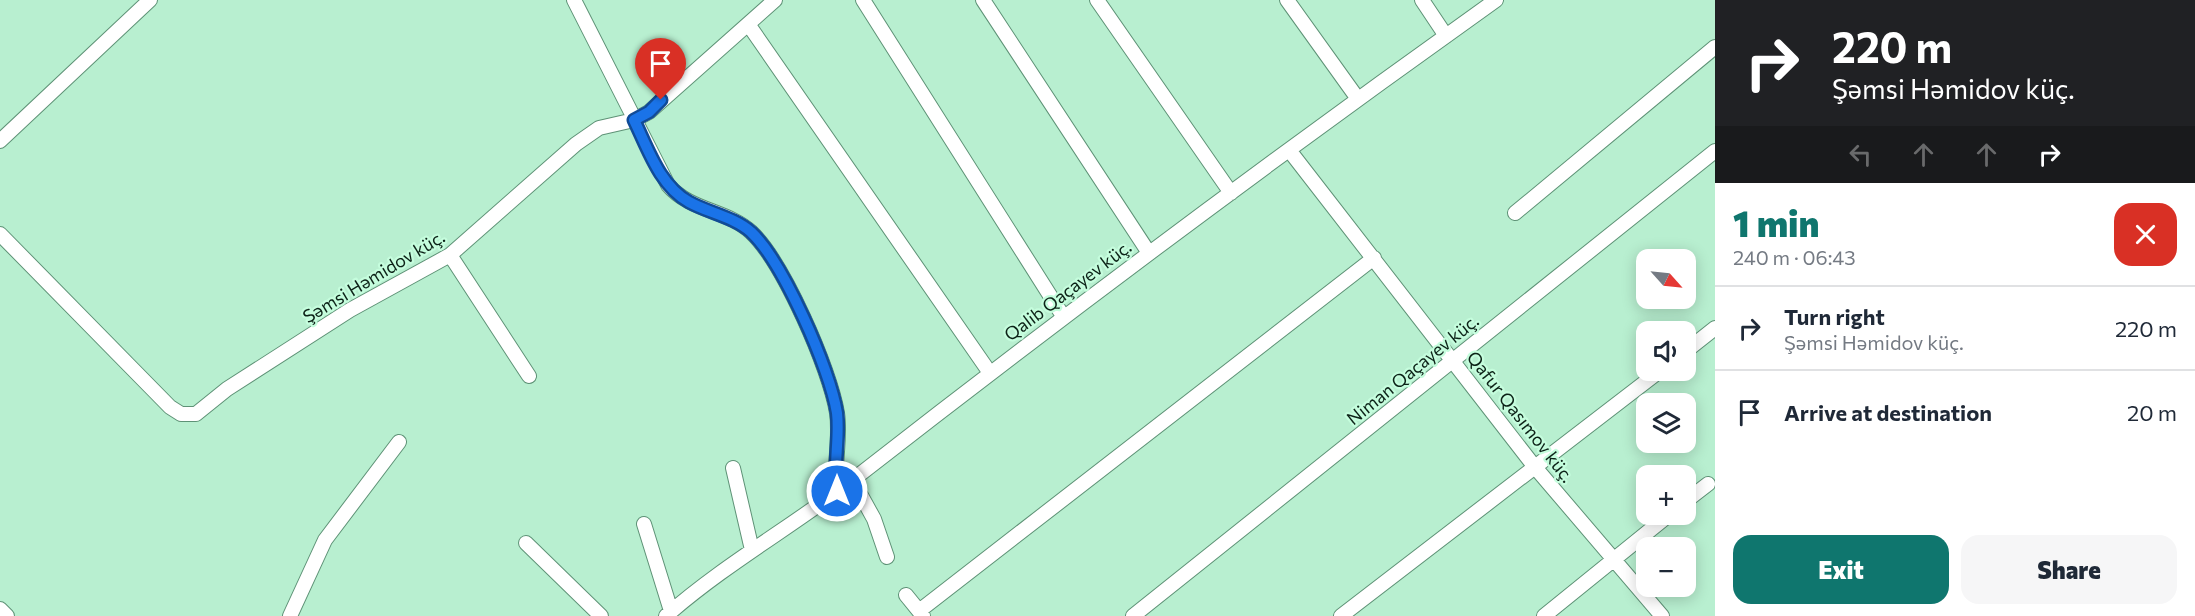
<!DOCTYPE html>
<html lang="en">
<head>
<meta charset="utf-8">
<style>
	:root { --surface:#fff; --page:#f6f6f7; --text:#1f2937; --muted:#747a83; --line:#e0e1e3; --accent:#0f766e }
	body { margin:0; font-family:Commissioner,sans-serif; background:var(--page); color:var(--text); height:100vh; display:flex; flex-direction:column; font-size:22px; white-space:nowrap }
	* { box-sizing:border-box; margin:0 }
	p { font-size:20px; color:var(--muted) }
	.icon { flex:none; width:33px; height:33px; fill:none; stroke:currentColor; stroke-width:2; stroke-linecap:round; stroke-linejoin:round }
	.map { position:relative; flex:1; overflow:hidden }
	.side { display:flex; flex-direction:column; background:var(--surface); width:480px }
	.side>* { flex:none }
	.banner { background:#202124; color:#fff; overflow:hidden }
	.needle { width:39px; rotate:117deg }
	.fabs { position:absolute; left:1636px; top:249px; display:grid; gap:12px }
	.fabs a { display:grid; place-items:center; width:60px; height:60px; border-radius:12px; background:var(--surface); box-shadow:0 3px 15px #0003; font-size:30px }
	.pin { position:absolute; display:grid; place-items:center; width:51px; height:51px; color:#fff; margin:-62px -26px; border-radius:50% 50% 50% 0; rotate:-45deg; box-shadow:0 0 6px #0007 }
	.pin .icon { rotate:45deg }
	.me { position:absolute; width:66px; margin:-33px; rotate:0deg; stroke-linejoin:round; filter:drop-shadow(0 0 4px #0008) }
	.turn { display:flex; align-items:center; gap:21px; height:126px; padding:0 18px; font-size:27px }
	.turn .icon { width:78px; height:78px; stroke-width:2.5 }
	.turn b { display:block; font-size:42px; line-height:51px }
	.lanes { display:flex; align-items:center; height:57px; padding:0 18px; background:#0003; justify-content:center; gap:30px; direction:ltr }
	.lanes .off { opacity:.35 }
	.round { display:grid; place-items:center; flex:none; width:63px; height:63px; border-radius:18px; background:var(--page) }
	.summary { display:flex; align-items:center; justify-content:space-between; height:102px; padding:0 18px }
	h1 { font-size:36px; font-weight:800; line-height:45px; color:var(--accent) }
	.action { display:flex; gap:12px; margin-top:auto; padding:12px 18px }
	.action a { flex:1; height:69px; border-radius:18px; background:var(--accent); color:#fff; font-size:24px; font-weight:800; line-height:69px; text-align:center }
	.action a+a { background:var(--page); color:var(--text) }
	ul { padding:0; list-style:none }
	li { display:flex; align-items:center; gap:18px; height:84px; padding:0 18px; border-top:2px solid var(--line) }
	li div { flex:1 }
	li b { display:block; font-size:22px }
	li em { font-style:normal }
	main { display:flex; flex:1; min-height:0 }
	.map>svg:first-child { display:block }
</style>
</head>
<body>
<main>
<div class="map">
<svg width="1715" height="616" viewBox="0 0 1715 616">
	<rect width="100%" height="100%" fill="#b8efd0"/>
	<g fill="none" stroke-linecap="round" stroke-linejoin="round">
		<g stroke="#5e9276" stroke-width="16">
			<path id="minor" d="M574,0L668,185C690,211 727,210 751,232C783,262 830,369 837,413C841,439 833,465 837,491
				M863,0L1063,316
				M983,0L1149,253
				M1097,0L1231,193
				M1287,0L1358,99
				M1422,0L1446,36
				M748,24L990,373
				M0,141L150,0
				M1289,150L1534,466L1662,616
				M1515,213L1715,47
				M0,234L170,407L181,414H196L227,389L350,310L450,255L576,144L599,128L634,120L649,112L775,0
				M450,255L529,376
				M1686,351L1715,328
				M733,468L752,550
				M853,481L874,519L887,557
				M1686,501L1708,484
				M644,524L671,611
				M526,543L601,616
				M906,595L923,616
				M0,609L7,616
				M919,611L1374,258
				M290,616L325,540L399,442
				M666,616C726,563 797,524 859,475C1068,312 1280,154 1496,0
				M1133,616L1715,151
				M1341,616L1661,370
				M1544,616L1670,514"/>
		</g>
		<use href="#minor" stroke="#fff" stroke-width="14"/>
	</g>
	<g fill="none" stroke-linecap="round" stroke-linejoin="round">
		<g stroke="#114b97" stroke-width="15">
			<path id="route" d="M661,100L649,112L634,120C648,149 660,186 689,202C709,213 734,217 751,232C783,262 830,369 837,413C840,439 833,465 837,491"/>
		</g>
		<use href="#route" stroke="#1a73e8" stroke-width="10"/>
	</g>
	<g text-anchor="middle" stroke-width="4.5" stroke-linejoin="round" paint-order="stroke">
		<g font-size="18" fill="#0c2217" stroke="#c5fddd">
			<text transform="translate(374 277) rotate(-31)" y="6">Şəmsi Həmidov küç.</text>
			<text transform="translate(1068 291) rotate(-37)" y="6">Qalib Qaçayev küç.</text>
			<text transform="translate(1413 370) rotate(-39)" y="6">Niman Qaçayev küç.</text>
			<text transform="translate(1520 417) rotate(52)" y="6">Qafur Qasımov küç.</text>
		</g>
	</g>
</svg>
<div class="fabs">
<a><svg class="needle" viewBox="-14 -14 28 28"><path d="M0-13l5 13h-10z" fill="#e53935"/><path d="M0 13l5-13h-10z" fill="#747a83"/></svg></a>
<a><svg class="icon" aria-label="sound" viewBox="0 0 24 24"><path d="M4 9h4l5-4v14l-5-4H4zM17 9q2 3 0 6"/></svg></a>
<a><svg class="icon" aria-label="layers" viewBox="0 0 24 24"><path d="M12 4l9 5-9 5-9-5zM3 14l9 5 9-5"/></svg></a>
<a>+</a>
<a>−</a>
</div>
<div class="pin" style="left:661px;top:100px;background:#d93025"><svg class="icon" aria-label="arrive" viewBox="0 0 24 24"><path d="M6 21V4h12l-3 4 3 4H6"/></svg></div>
<svg class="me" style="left:837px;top:491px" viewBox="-20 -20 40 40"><circle r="17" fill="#1a73e8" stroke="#fff" stroke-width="3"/><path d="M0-11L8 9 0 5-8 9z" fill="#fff"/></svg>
</div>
<section class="side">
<div class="banner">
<div class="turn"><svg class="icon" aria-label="right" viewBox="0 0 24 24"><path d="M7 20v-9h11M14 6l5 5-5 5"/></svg><div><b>220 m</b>Şəmsi Həmidov küç.</div></div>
<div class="lanes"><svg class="icon off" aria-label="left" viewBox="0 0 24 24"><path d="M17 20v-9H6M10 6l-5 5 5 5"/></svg><svg class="icon off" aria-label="ahead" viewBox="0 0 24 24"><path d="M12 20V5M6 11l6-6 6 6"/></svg><svg class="icon off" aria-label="ahead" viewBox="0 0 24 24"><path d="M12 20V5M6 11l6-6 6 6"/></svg><svg class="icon" aria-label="right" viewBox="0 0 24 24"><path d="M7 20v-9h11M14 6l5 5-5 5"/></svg></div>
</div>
<div class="summary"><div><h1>1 min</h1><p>240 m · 06:43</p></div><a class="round" style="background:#d93025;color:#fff"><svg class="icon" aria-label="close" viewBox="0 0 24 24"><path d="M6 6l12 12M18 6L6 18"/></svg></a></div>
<ul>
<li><svg class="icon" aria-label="right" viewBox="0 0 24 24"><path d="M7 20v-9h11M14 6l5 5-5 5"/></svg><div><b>Turn right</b><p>Şəmsi Həmidov küç.</p></div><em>220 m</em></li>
<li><svg class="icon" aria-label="arrive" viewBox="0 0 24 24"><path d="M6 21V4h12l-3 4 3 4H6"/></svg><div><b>Arrive at destination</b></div><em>20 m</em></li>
</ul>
<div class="action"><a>Exit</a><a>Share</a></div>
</section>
</main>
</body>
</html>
